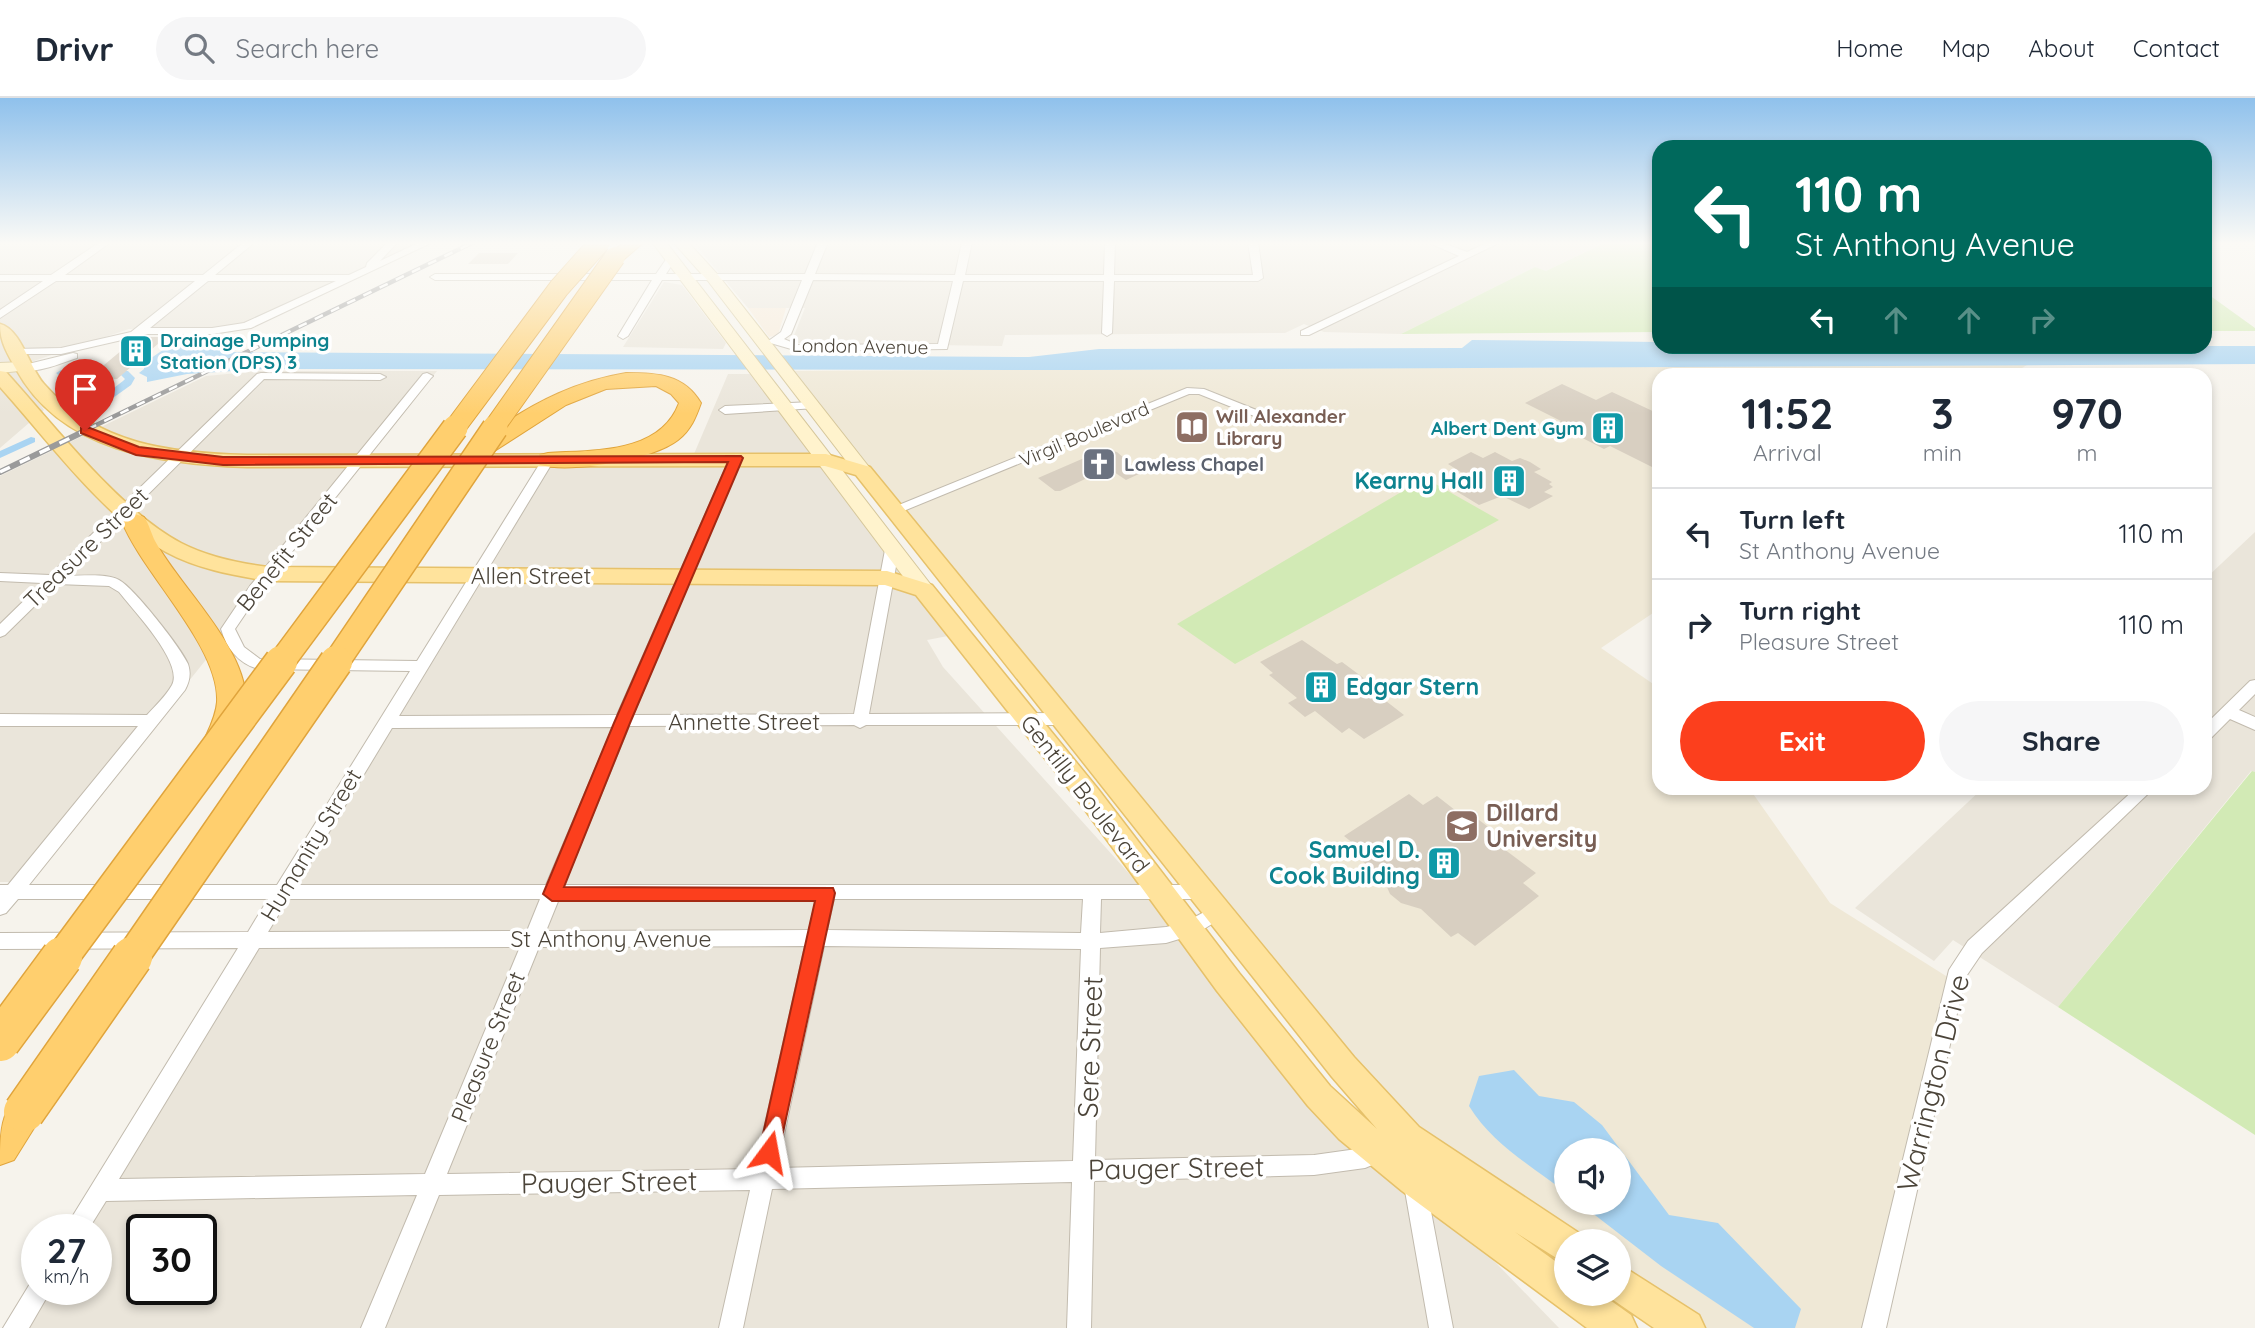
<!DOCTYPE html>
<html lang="en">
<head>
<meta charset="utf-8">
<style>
	:root { --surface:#fff; --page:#f6f6f7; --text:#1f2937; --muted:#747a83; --line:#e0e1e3; --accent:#fc3f1d }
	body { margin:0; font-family:Quicksand,sans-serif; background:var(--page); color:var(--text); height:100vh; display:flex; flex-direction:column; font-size:26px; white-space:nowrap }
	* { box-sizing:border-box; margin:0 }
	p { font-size:23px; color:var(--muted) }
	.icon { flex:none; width:38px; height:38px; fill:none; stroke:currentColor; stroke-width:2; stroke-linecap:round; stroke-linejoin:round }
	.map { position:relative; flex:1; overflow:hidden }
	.sheet { position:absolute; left:1652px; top:270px; width:560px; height:427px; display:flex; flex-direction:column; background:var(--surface); border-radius:21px; box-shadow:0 4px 10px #0003 }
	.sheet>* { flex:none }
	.top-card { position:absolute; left:1652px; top:42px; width:560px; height:214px; border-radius:21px; box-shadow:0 4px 10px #0003; background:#00695c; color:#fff; overflow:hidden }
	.controls { position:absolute; left:1554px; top:1040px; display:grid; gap:14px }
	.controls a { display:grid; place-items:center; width:77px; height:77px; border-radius:50%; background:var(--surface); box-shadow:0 4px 10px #0003; font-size:35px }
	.speed { position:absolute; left:21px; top:1116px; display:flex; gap:14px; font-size:35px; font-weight:700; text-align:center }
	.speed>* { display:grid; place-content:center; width:91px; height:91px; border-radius:50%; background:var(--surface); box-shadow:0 4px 10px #0003; line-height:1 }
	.speed small { font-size:18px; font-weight:400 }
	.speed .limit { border:4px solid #111; border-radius:10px; background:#fff; color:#111 }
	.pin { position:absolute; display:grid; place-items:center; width:60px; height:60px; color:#fff; margin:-72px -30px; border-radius:50% 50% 50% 0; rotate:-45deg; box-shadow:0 0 7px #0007 }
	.pin .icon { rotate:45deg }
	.me { position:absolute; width:77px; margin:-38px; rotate:13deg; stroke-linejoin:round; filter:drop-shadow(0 0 5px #0008) }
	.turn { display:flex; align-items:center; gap:24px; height:147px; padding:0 28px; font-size:32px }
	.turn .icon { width:91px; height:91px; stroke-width:2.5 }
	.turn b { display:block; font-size:49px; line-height:60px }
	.lanes { display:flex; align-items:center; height:66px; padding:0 28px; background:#0003; justify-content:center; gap:35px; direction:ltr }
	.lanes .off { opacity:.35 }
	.eta { display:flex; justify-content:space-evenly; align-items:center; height:119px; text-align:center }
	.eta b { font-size:42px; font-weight:800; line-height:49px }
	.button { display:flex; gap:14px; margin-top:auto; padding:14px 28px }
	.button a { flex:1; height:80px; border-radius:42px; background:var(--accent); color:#fff; font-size:28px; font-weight:800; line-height:80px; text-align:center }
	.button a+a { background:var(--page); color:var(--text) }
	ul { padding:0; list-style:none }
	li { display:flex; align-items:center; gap:21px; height:91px; padding:0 28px; border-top:2px solid var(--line) }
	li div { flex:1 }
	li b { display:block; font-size:26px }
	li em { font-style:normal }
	header { display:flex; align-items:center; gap:42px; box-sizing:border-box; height:98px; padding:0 35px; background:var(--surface); border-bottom:2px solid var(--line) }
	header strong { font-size:33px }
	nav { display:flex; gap:38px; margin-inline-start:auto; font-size:24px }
	.search { width:490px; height:63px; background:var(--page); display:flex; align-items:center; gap:18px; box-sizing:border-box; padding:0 24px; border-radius:38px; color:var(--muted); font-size:26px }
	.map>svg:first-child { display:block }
</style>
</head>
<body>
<header>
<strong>Drivr</strong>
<div class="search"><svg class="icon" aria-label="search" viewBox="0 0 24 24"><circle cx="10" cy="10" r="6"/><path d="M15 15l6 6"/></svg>Search here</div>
<nav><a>Home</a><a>Map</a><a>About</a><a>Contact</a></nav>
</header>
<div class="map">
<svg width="2255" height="1230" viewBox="0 0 2255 1230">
	<rect width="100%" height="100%" fill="#f6f3ec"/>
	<path fill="#eae5da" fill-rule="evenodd" d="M0,144H421L254,229L129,231L16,269L44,312L0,350Z
		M693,144H1599L1603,145L1546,173L1535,169L1401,236L1324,234L1304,226L1285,235L1005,237L1002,248L791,245L805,210H748Z
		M664,184L682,187L726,245L723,251L623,249Z
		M259,273H437L28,784H0V378L206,278Z
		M728,276H754L948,538L927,542L943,569L1262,923L1559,1230H4L37,1177V1192H96V1132H64L542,362L691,363ZM142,1132H201V1192H142Z
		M2255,434V674L2251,673L2058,909L1953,842L1934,863L1855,810L1983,690H2205V481Z"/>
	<path fill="#f7ead8" d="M748,210H786L778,237L769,239Z"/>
	<path fill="#efe8d6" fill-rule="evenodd" d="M2027,267L2012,276H1659V511L1601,550L1659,590V690H1749L1830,805L1954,883L1874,1230H1686L1619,1184V1143H1566V1148L1407,1040L783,273ZM1566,1052H1619V1104H1566Z"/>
	<path fill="#d2eab5" d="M1599,144H1659V234L1401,236L1535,169L1546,173L1602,146Z
		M2205,194L2255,230V233H2205Z
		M1425,380L1499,422L1235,566L1177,526Z
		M2252,673L2255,674V1037L2058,909Z"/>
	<path fill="#a9d4f2" d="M1472,242L1659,244V248H2255V266L1086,272L265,271L187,276L147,284V279L139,275L144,271V265L170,247L224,246L233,254L1029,259L1099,251L1462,250Z
		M1514,972L1539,998L1574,1004L1602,1027L1669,1117L1718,1125L1801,1211L1795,1230H1754L1661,1168L1578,1104H1619V1052H1566V1095C1531,1067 1493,1047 1469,1008L1479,978Z"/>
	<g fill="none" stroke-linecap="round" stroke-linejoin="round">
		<path fill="#a9d4f2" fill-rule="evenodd" d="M61,272L78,282L109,285L110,287L106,296L123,283L125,281L119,275L120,273H128L135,280L131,287L92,315L87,312L92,307L85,310L80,307L97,294L99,290L71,287L56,275Z
			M31,339L35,340V344L0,360V353Z"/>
	</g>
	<path fill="#d8cfc1" d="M479,155H518L508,166H468Z
		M148,239H166L117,281L86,282L134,242Z
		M1562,286L1596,302L1612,294L1659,316V365L1652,369L1610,348L1604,351L1555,326L1561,323L1525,305Z
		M1105,351L1117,354L1141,375L1126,382L1108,370L1060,393H1055L1038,380Z
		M1471,354L1483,360L1495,354L1512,363L1520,360L1530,364L1541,371L1534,374L1552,384L1549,386L1553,389L1544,394L1553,398L1529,411L1502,398L1479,407L1456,393L1471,385L1466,382L1470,380L1448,366Z
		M1302,542L1337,566L1342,564L1369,584L1364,586L1404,617L1364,641L1349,630L1342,635L1315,613L1305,619L1288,605L1297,600L1269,577L1273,575L1260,564Z
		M1409,696L1423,707L1437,698L1469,723L1479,722L1503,740L1505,744L1500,748L1536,775L1523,785L1539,798L1475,848L1458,835L1451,839L1421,811L1401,805L1390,796L1383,780L1354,756L1359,750L1344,738Z"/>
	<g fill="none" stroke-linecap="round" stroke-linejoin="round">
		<g stroke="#c2bbae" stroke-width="2">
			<path id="street" d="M100,144H111L65,177H203L244,144H255L215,177H349L366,169L367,165L388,144H398L380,163L420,144H433L251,230L212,236H148L61,256H11L9,254L15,251L61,250L131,234L195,183H56L0,220V212L43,183H0V177H51ZM208,183H336L244,225L212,230H150Z
				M818,144H828L815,176L955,177L962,144H972L965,177H1104L1105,144H1115L1114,177H1253L1248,144H1258L1263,180L1258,183H1114L1112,235L1107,238L1102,235L1104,183H963L947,251L798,253L767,244L781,234L802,182H662L628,238L623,241L618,238L652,182H435L430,179L435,176H656L667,160L670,159L675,162L666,176H805ZM813,182L953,183L938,246L798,247L784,241L791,236Z
				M1427,144H1440L1467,154L1489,144H1501L1309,237H1301V233L1459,158Z
				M73,255L77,256V260C61,265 31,279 16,269Z
				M261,275L380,276L386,279L380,282L264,281L66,478C82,478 105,475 119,482C134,490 181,550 188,566C191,575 190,583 185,592L29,787H277L410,573L258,571C238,565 227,551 221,531L250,488L423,276L427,275L433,278L431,280L260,494L235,531L244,549L260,561L417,563L542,362L548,358L554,362L399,618L617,617L730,360L736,356L740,357L742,360L633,617L854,616L885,452L892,448L899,452L869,616L1060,615L1068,621L1060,627H866L860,630L854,627L629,628L564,787H1201L1207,789L1210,794L1207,799L1201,801H1101L1100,835L1166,829L1184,825L1217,807L1223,809L1226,814L1223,819L1196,836L1166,845L1100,850L1095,1062L1314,1057L1364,1050L1383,1042L1391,1045L1394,1052L1391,1059L1365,1070L1314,1077L1094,1083L1091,1230H1067L1072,1084L772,1091L743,1230H719L750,1092L439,1097L385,1230H361L417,1097L106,1103L88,1132H64L238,850L0,851V835L248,834L268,801H18L6,815L0,817V787H8L138,628H0V616L147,617C155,608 166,598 172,587C184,565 133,512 119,494L109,488L57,486L5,537L0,539V526L42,485L0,483V475L50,477L257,276ZM613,629L546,787H297L392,630ZM288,801H540L527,833L268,834ZM559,801H816L809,832L546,833ZM834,801H1083L1081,835L827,832ZM805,848L755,1071L447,1076L539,849ZM824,848L1081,851L1073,1063L777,1070ZM520,849L425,1076L119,1081L259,850Z
				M1187,290L1204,291L1279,321L1277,324H1269L1199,296H1189L901,414L896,415L889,411Z
				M812,304L816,306V310L725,316L719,312L725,308Z
				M2255,582V596L2239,612L2255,619V632L2230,621L2211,640L2205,642V627L2250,583Z
				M2136,690H2154L1982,855L1965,880L1886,1230H1862L1949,872L1968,843Z
				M1415,1076L1423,1079L1426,1087L1453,1230H1429L1404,1087L1407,1079Z
				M37,1181V1192H51L29,1230H3L31,1184Z"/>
		</g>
		<g stroke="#d6c79b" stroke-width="2">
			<path id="secondary" d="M652,144H666L931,487L934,492L931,497H917Z
				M673,144H688L718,177L869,369L872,373L869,377H857L708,183Z
				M22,264L30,269L28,272L0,275V265Z"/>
		</g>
		<g stroke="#e6c16a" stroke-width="3">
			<path id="primary" d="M0,226C21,231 30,271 44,286C97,347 171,355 247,357L826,356L870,369L1354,959L1419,1029L1579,1135L1582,1143H1566V1166L1515,1134L1566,1171V1195H1600L1631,1217L1637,1230H1587L1402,1093L1339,1041L1308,1008L1217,893L1080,705L916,497L885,487L268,483C233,477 197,471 166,454C104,420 47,341 0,289V273L6,274C54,327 120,413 181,445C208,459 238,465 268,469L887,473L932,487L1098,691L1239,875L1330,988L1377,1031L1332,979L856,377L825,368L247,369C161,366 61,354 16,271C7,255 0,244 0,226Z
				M1619,1166L1699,1217L1705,1230H1654L1606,1197L1619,1195Z"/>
		</g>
		<g stroke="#e0a43c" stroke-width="2">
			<path id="highway" d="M624,144H644L622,163H608L606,159Z
				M626,275C657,275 684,276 701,305C696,319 691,332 678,342C652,362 572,375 540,367L536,362L540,357L548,355C594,352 660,356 679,305L671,296L656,288L606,291L566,307L485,359H469L465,354C472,344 486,338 496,331C537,303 577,283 626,275Z
				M135,416L144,419C149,426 151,435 155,443C180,489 245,548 246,602C247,618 239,634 231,648L220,651L209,648L205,640C210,629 216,617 217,604C220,549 143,476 122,424L126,419Z
				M24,996L38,1001L44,1014L14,1062L0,1067C0,1037 0,1008 24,996Z"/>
		</g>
		<use href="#street" fill="#fff" fill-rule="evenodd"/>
		<use href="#secondary" fill="#fff3cd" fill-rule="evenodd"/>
		<use href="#primary" fill="#ffe39c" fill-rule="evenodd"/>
		<use href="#highway" fill="#ffcf6e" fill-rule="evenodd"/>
		<g stroke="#9a9a9a" stroke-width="4.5">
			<path id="rail-far1" d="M88,331L474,144"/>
		</g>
		<g stroke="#9a9a9a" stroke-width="6">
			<path id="rail" d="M0,374L91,330"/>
		</g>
		<use href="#rail-far1" stroke="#fff" stroke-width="2.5" stroke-dasharray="9" stroke-linecap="butt"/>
		<use href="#rail" stroke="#fff" stroke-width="3.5" stroke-dasharray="11" stroke-linecap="butt"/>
		<g stroke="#e0a43c" stroke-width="22" stroke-linecap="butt">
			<path id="highway-bridge-far3" d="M454,331L559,190L600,144
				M493,331L615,159"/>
		</g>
		<g stroke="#e0a43c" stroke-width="28" stroke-linecap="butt">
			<path id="highway-bridge-far2" d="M280,566L455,330
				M335,566L495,330"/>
		</g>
		<g stroke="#e0a43c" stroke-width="35" stroke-linecap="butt">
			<path id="highway-bridge-far1" d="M61,861L281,564
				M131,861L336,564"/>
		</g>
		<g stroke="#e0a43c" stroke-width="43" stroke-linecap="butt">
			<path id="highway-bridge" d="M0,943L62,859
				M24,1014L132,859"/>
		</g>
		<use href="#highway-bridge-far3" stroke="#ffcf6e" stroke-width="20"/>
		<use href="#highway-bridge-far2" stroke="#ffcf6e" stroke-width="25"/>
		<use href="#highway-bridge-far1" stroke="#ffcf6e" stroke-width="32"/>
		<use href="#highway-bridge" stroke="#ffcf6e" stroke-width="40"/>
	</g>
	<linearGradient id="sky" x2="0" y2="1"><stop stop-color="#8fc1ec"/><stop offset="0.46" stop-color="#fbfaf6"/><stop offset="1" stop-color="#fbfaf6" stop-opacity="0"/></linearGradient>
	<rect width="2255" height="316" fill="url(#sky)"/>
	<path fill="#fc3f1d" stroke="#a42913" stroke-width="2" d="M81,330H90L139,349L223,359L741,358L743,360L630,625L564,789L833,790L835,795L777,1062L769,1065L762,1062L759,1054L815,803H552L543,796L614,625L728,364L223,367L136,357L81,335Z"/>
	<defs>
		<g id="building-square" transform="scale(1.75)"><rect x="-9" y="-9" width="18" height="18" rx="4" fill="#0f9aa8" stroke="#fff"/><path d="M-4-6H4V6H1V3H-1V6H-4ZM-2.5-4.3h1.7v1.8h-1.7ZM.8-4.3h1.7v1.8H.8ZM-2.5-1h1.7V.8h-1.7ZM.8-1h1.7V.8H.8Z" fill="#fff"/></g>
		<g id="library-square" transform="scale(1.75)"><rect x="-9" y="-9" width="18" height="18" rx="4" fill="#8d6e63" stroke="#fff"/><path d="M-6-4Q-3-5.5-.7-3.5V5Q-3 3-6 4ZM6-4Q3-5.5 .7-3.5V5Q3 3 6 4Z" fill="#fff"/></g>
		<g id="church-square" transform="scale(1.75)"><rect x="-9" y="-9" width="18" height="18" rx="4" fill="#6b7280" stroke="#fff"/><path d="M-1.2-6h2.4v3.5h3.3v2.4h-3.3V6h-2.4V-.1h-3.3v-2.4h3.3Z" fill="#fff"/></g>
		<g id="university-square" transform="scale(1.75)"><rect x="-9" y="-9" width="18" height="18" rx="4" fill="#8d6e63" stroke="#fff"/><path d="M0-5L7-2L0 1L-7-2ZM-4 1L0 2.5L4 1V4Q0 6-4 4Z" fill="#fff"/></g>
	</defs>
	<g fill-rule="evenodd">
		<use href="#building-square" x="136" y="253"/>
		<use href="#library-square" x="1192" y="329"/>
		<use href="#building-square" x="1608" y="330"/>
		<use href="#church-square" x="1099" y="366"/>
		<use href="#building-square" x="1509" y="383"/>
		<use href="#building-square" x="1321" y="589"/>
		<use href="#university-square" x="1462" y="728"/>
		<use href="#building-square" x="1444" y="765"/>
	</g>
	<g text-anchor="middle" stroke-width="7" stroke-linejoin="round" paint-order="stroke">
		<g font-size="19" font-weight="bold" fill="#0d838f" stroke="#fff" text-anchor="start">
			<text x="160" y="249">Drainage Pumping<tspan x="160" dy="22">Station (DPS) 3</tspan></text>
			<text x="1584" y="337" text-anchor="end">Albert Dent Gym</text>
		</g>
		<g font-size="19" fill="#4b4439" stroke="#fff">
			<text transform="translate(860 248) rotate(1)" y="7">London Avenue</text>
			<text transform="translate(1084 336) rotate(-23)" y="7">Virgil Boulevard</text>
		</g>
		<g font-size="19" font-weight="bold" fill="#785e54" stroke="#fff" text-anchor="start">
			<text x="1216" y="325">Will Alexander<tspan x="1216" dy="22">Library</tspan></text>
		</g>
		<g font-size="19" font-weight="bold" fill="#5b616d" stroke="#fff" text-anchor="start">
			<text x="1124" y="373">Lawless Chapel</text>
		</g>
		<g font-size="23" font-weight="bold" fill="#0d838f" stroke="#fff" text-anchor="end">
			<text x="1484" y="391">Kearny Hall</text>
			<text x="1346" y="597" text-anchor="start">Edgar Stern</text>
			<text x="1420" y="760">Samuel D.<tspan x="1420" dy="26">Cook Building</tspan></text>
		</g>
		<g font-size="23" fill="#4b4439" stroke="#fff">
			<text transform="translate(86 450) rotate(-44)" y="8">Treasure Street</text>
			<text transform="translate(287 454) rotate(-51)" y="8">Benefit Street</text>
			<text x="531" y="486">Allen Street</text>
			<text x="744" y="632">Annette Street</text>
			<text transform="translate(1085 696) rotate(52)" y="8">Gentilly Boulevard</text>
			<text transform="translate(311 747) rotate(-59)" y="8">Humanity Street</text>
			<text x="611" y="849">St Anthony Avenue</text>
			<text transform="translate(488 949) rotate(-68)" y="8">Pleasure Street</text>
		</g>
		<g font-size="23" font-weight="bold" fill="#785e54" stroke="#fff" text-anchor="start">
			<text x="1486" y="723">Dillard<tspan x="1486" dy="26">University</tspan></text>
		</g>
		<g font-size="28" fill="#4b4439" stroke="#fff">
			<text transform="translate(1090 949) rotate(-88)" y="10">Sere Street</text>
			<text transform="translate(1933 985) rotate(-76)" y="10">Warrington Drive</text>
			<text transform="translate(1176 1070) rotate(-1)" y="10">Pauger Street</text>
			<text transform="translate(609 1084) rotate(-1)" y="10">Pauger Street</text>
		</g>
	</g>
</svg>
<div class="controls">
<a><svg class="icon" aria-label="sound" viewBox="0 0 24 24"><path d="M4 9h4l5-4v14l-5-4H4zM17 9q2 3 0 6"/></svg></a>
<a><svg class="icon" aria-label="layers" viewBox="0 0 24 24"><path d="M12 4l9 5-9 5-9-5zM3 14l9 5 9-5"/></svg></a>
</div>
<div class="speed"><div>27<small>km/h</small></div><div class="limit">30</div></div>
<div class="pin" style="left:85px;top:333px;background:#d93025"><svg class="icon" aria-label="arrive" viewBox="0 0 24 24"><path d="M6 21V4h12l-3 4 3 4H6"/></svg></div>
<svg class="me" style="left:769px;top:1054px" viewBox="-20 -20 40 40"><path d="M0-17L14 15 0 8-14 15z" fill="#fc3f1d" stroke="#fff" stroke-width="4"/></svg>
<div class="top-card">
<div class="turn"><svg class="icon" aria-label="left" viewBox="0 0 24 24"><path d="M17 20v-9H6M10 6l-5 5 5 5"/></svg><div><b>110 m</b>St Anthony Avenue</div></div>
<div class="lanes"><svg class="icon" aria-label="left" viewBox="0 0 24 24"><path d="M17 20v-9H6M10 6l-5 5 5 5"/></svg><svg class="icon off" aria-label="ahead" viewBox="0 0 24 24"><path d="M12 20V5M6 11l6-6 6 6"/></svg><svg class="icon off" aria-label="ahead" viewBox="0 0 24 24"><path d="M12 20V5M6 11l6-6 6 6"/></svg><svg class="icon off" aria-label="right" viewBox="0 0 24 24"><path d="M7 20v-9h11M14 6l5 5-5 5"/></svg></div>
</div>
<section class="sheet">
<div class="eta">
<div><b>11:52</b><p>Arrival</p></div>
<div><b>3</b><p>min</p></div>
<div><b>970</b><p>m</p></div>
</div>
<ul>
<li><svg class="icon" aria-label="left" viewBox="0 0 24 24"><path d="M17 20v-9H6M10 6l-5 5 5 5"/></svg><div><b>Turn left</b><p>St Anthony Avenue</p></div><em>110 m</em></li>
<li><svg class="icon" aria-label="right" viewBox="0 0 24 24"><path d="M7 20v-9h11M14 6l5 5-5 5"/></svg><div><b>Turn right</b><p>Pleasure Street</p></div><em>110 m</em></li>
</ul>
<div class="button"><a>Exit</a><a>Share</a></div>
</section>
</div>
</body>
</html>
